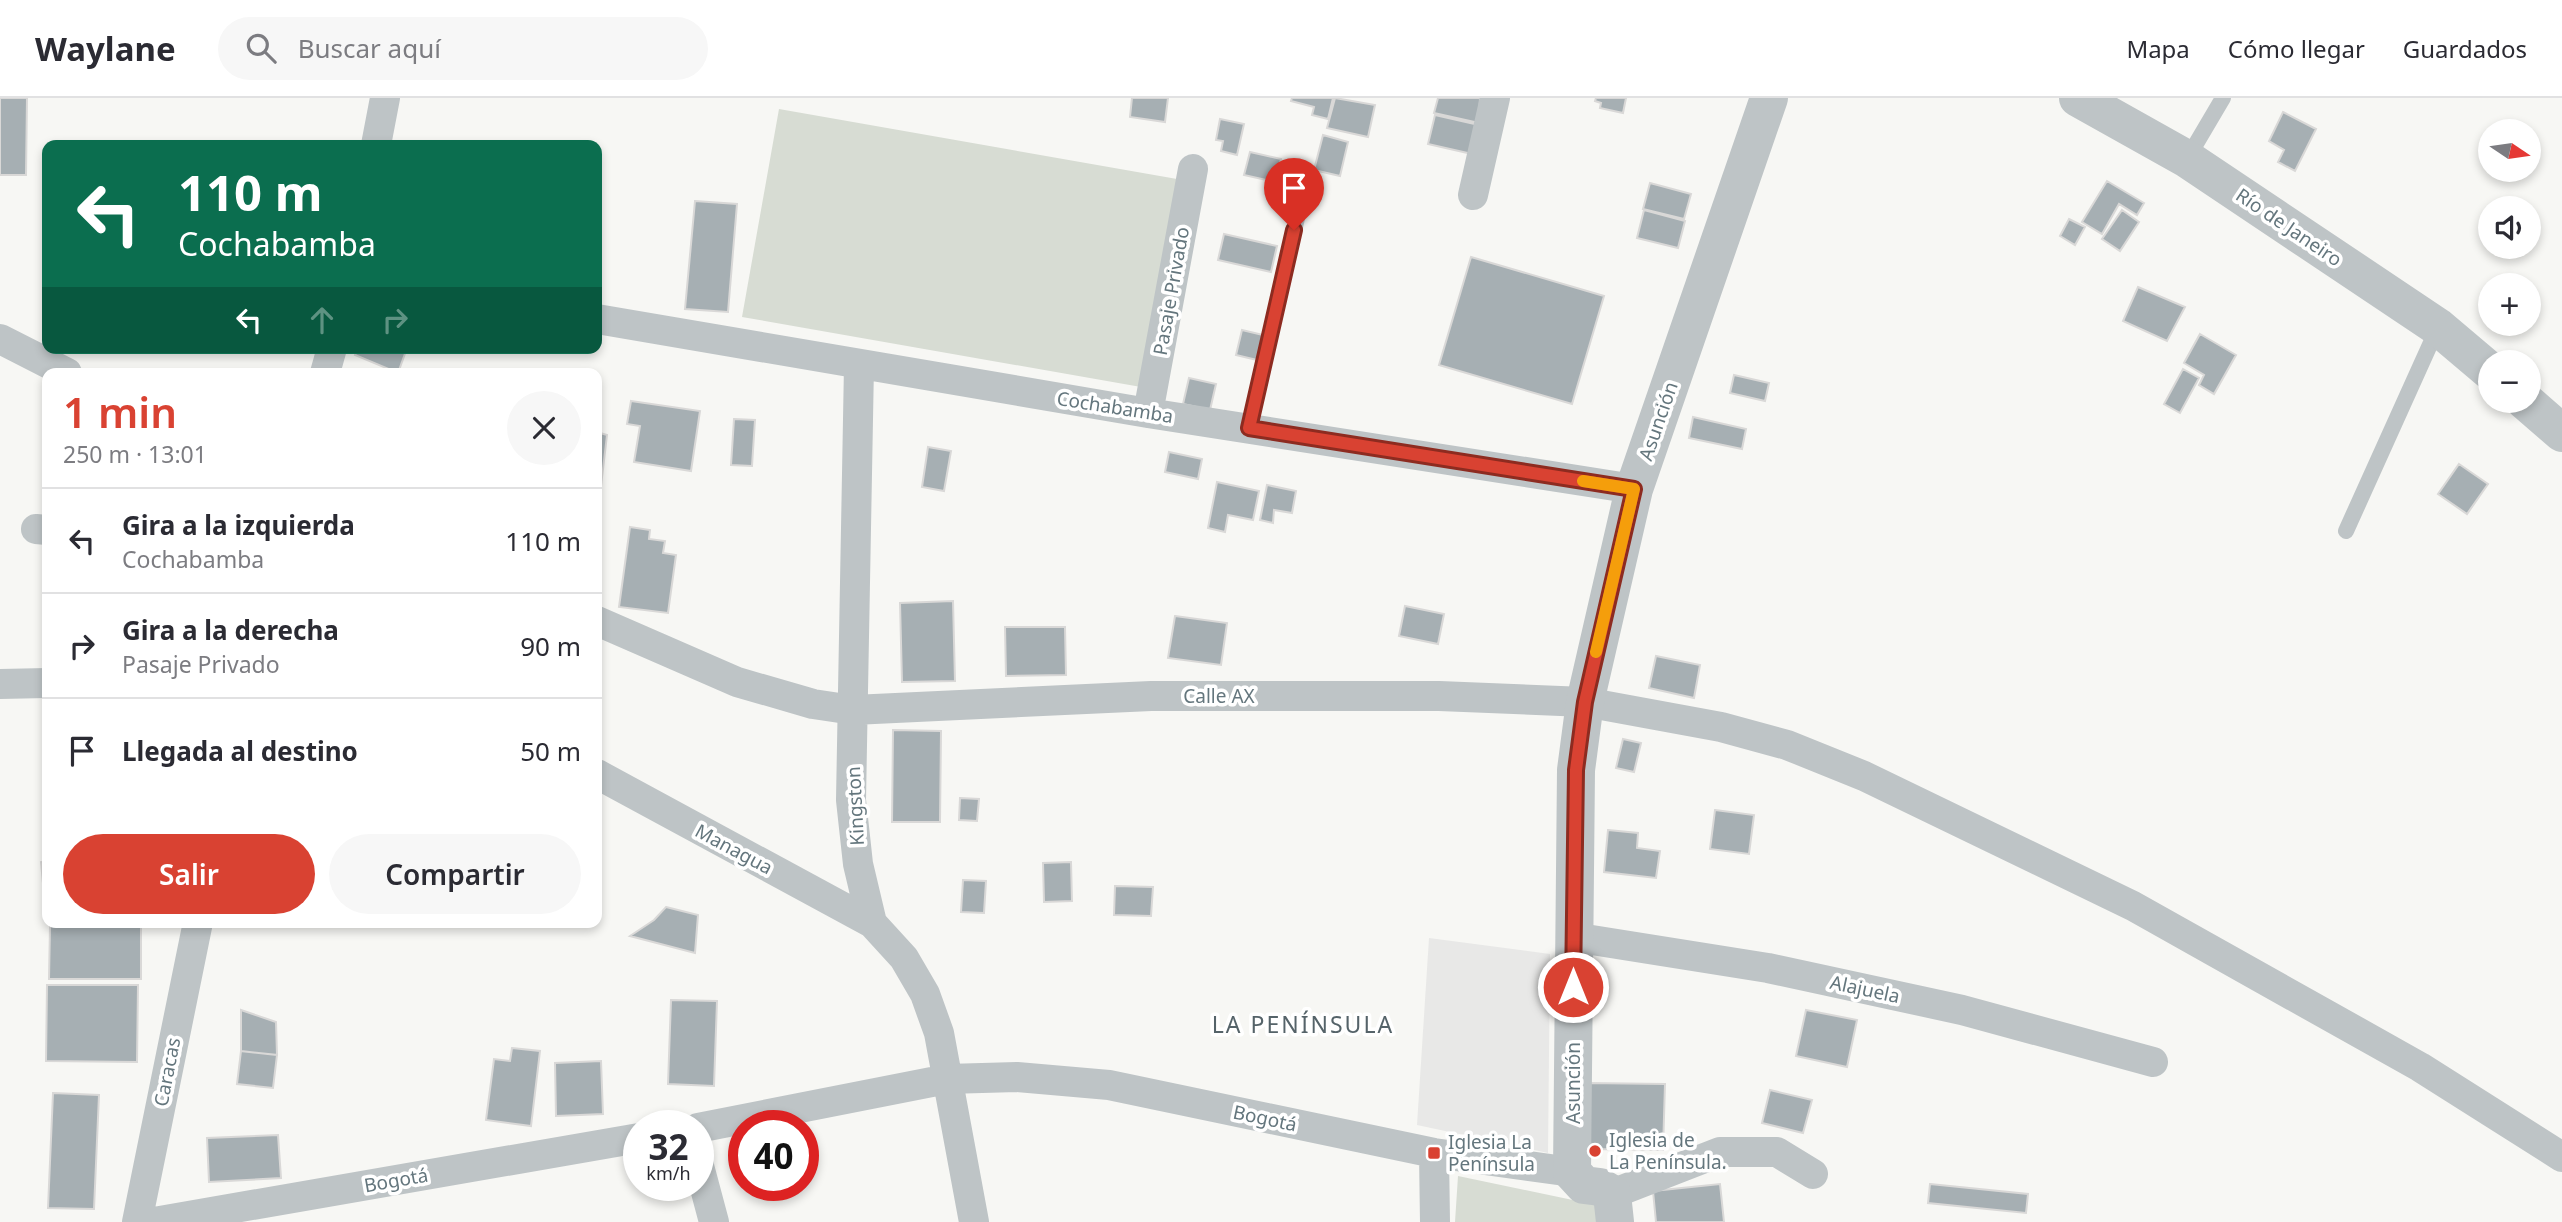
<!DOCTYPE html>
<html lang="es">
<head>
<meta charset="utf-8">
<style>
	:root { --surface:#fff; --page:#f7f7f7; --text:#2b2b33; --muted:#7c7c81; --line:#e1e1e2; --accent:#d94232 }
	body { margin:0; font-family:"Noto Sans",sans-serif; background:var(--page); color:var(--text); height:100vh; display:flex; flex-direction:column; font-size:26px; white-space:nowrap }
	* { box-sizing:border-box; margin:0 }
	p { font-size:23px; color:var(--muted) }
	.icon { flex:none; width:38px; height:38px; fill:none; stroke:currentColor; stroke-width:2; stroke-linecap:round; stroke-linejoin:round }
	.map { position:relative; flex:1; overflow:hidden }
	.drawer { position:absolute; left:42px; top:270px; width:560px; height:560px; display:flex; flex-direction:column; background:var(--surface); border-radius:14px; box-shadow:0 4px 10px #0003 }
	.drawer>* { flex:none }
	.banner { position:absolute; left:42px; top:42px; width:560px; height:214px; border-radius:14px; box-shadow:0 4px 10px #0003; background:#0b6e4f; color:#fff; overflow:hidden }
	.needle { width:46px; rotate:103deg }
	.fabs { position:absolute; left:2478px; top:21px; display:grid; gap:14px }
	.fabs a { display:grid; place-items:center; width:63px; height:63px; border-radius:50%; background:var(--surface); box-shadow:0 4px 10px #0003; font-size:35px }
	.speed { position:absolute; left:623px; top:1012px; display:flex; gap:14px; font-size:35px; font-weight:700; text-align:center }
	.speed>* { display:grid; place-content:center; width:91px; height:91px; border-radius:50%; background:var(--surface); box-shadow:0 4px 10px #0003; line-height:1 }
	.speed small { font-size:18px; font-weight:400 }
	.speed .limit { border:10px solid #d22; background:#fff; color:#111 }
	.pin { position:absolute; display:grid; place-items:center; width:60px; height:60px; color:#fff; margin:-72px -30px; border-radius:50% 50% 50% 0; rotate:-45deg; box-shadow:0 0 7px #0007 }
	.pin .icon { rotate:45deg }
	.me { position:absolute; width:77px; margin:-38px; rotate:0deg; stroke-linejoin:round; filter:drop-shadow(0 0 5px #0008) }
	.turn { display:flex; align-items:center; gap:24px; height:147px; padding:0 21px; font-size:32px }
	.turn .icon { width:91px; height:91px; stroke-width:2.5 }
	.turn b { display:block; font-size:49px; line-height:60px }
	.lanes { display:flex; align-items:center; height:66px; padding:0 21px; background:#0003; justify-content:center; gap:35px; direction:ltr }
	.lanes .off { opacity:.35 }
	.round { display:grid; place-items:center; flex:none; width:74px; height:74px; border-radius:37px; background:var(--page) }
	.head { display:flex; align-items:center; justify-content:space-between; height:119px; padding:0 21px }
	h1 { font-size:42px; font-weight:600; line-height:52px; color:var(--accent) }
	.action { display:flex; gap:14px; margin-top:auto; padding:14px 21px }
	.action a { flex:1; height:80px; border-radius:42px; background:var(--accent); color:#fff; font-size:28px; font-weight:600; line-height:80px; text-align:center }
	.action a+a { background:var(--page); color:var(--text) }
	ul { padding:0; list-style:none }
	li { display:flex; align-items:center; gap:21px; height:105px; padding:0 21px; border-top:2px solid var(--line) }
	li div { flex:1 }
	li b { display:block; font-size:26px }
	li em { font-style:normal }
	header { display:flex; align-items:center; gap:42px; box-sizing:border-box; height:98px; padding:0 35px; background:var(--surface); border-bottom:2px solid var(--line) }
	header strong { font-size:33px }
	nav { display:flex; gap:38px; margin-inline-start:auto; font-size:24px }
	.search { width:490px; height:63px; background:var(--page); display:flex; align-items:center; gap:18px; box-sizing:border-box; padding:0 24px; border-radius:38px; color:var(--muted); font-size:26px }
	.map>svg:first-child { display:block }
</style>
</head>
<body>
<header>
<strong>Waylane</strong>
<div class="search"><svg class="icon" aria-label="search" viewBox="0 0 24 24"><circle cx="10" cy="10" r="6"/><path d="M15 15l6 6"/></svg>Buscar aquí</div>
<nav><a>Mapa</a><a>Cómo llegar</a><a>Guardados</a></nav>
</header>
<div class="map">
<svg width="2562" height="1124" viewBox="0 0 2562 1124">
	<rect width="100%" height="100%" fill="#f7f7f4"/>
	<path fill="#e8e8e7" d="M1429,840L1550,856L1548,1055L1417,1027Z"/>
	<path fill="#d7dcd3" d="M779,11L1177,81L1141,289L742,219Z
		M1458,1078L1606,1109L1607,1124H1455Z"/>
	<path fill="#a6afb3" stroke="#d9d8d7" stroke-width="2" d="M0,0H27L26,77H0Z
		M1132,0H1168L1165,24L1130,19Z
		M1292,0H1333L1328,21L1312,17L1314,9L1291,3Z
		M1335,0L1375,7L1368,39L1327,30Z
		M1438,0H1480L1479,25L1434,15Z
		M1596,0H1626L1623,15L1600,10L1601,5L1595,3Z
		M2283,14L2316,31L2295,73L2278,64L2284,52L2269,43Z
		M1435,17L1479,27L1472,56L1428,46Z
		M1220,21L1244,26L1237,57L1221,53L1223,43L1216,42Z
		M1323,37L1348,44L1340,78L1314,72Z
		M1250,54L1281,61L1275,84L1244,77Z
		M2107,83L2144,105L2137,117L2119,106L2102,136L2082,124Z
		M1650,85L1691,96L1684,121L1643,111Z
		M695,103L737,106L728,214L685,211Z
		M1644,112L1685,123L1678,150L1637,140Z
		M2122,112L2139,124L2120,153L2102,141Z
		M2069,121L2085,129L2075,147L2060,138Z
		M1224,136L1277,148L1271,174L1218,162Z
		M1471,159L1604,198L1572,306L1439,267Z
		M2138,189L2185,209L2167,243L2123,223Z
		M1242,232L1263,237L1257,262L1236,257Z
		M2200,236L2236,257L2214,296L2199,287L2204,277L2184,265Z
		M358,250H407L398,275L355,257Z
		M2183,271L2199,280L2180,315L2164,306Z
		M1734,277L1769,285L1765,303L1730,295Z
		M1189,280L1216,286L1210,312L1183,306Z
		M631,303L700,313L691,373L634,364L640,328L627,326Z
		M1693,319L1746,331L1742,351L1689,340Z
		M734,321L755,322L752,368L731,367Z
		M597,334L607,337L601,388L597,387Z
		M928,349L951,353L944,393L922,389Z
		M1169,354L1202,361L1198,381L1165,374Z
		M2459,366L2488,386L2467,416L2438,396Z
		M1217,384L1259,393L1253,422L1228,417L1225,434L1208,430Z
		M1267,387L1296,393L1292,415L1274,412L1273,425L1260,422Z
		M630,429L650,432L649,441L665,443L663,455L676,457L668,515L619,509Z
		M953,503L955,583L902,584L900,505Z
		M1405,508L1444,516L1438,546L1399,538Z
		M1175,518L1227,525L1221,567L1168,560Z
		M1005,529H1065L1066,577L1006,578Z
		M1656,558L1700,567L1694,600L1649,590Z
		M893,632L941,633L940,724H892Z
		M1623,641L1641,645L1634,674L1616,670Z
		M960,700L979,701L977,723L959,722Z
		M1715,712L1754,717L1749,756L1710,751Z
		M1608,732L1638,735L1637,750L1660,753L1656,780L1604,774Z
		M47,763V818H46L41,764Z
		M1071,764L1072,803L1044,804L1043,765Z
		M963,782L986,783L984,815L961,814Z
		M1115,788L1153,789L1151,818L1114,817Z
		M666,809L698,817L695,855L630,838L654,822Z
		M50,828L141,829V881H49Z
		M47,887H138L137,964L46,963Z
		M671,902L717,903L714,988L668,986Z
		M241,912L276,924L277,957L241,953Z
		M1806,912L1857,922L1847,969L1796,958Z
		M512,950L540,953L531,1028L486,1022L494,961L510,963Z
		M241,953L277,957L273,990L237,986Z
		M601,963L603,1016L556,1018L555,965Z
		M1587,985L1665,986L1663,1052L1586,1051Z
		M1770,992L1812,1002L1803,1035L1762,1025Z
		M53,995L99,997L94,1111L48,1110Z
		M278,1037L281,1080L209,1084L207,1040Z
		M1720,1086L1724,1124H1656L1653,1093Z
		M1930,1086L2028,1096L2026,1115L1928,1105Z"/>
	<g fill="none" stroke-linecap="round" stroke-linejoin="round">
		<path stroke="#bec4c6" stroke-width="16" d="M2187,61L2223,0
			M1249,330L1300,107
			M2346,433L2438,229"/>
		<path stroke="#bec4c6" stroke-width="30" d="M376,47L385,0
			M1473,97L1495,0
			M597,221L1148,315L1634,391
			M0,241L67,275
			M859,267L851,702L858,766L872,825L904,860L925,896L939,935L974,1124
			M325,275L332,250
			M1148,315L1193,71
			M36,431L47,432
			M597,523L737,584L813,606L853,612L1151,598H1439L1585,604L1721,629L1787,647L1864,678L2133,808L2420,969L2562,1059
			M0,586L47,585
			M597,676L872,825
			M1573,839L1768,870L1962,912L2153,964
			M698,1030L947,981L1017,979L1109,987L1434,1055L1572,1074
			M1434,1055L1435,1124
			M698,1064L714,1124
			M1612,1096L1720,1054H1777L1813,1076
			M137,1124L198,824
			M154,1124L639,1040"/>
		<path stroke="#bec4c6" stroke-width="38" d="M2078,0L2187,61L2438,229L2490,273
			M2525,303L2562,335
			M1615,1124L1612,1096L1600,1089L1584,1087L1572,1074L1576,672L1585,604L1634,391L1769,0"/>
	</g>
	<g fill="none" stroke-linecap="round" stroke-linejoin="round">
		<g stroke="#8d2b20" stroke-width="18">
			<path id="route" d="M1294,132L1249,330L1634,391L1585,604L1576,672L1573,889"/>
		</g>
		<use href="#route" stroke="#d94232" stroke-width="12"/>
		<path stroke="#f59e0b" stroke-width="12" d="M1583,383L1634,391L1596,554"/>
	</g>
	<g fill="#d94232" stroke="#fff" stroke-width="2.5">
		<circle cx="1595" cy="1053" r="7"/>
		<rect x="1427" y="1048" width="14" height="14" rx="3.5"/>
	</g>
	<g text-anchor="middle" stroke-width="7" stroke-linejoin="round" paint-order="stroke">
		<g font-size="19" fill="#64767d" stroke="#fff">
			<text transform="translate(2289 129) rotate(34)" y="7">Río de Janeiro</text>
			<text transform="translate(1171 193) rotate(-80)" y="7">Pasaje Privado</text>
			<text transform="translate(1115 309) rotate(9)" y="7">Cochabamba</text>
			<text transform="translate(1658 323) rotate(-71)" y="7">Asunción</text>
			<text x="1219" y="605">Calle AX</text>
			<text transform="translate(855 708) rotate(-93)" y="7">Kingston</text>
			<text transform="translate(734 751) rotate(28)" y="7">Managua</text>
			<text transform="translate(1865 891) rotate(12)" y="7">Alajuela</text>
			<text transform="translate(167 974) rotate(-79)" y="7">Caracas</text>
			<text transform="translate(1573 985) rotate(-90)" y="7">Asunción</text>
			<text transform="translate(1265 1020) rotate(12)" y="7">Bogotá</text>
			<text transform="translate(396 1082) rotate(-10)" y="7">Bogotá</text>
		</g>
		<g font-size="19" fill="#64767d" stroke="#fff" text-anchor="start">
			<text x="1609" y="1049">Iglesia de<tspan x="1609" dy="22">La Península.</tspan></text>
			<text x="1448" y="1051">Iglesia La<tspan x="1448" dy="22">Península</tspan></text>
		</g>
		<g font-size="23" letter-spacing="2" fill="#556369" stroke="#fff">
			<text x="1303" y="935">LA PENÍNSULA</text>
		</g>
	</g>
</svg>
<div class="fabs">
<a><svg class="needle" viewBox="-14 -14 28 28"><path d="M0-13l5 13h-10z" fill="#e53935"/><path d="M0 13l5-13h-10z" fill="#7c7c81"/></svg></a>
<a><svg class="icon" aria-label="sound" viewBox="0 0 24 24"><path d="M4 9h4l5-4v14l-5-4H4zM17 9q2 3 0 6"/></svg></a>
<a>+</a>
<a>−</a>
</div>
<div class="speed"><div>32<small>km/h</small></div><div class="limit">40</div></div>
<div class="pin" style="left:1294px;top:132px;background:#d93025"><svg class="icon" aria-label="arrive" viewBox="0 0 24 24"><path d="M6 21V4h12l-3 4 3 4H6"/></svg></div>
<svg class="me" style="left:1573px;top:889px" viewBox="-20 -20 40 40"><circle r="17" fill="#d94232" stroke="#fff" stroke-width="3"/><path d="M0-11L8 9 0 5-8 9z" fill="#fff"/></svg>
<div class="banner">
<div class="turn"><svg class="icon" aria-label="left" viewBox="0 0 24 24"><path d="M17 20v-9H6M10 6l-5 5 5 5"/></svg><div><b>110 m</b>Cochabamba</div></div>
<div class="lanes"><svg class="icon" aria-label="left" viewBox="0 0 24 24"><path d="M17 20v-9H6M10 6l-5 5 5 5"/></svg><svg class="icon off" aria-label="ahead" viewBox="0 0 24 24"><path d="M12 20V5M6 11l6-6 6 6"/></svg><svg class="icon off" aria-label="right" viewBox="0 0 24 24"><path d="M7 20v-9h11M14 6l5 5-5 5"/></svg></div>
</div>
<section class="drawer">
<div class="head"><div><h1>1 min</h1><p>250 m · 13:01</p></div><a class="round"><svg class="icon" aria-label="close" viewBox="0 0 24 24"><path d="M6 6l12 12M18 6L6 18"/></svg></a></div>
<ul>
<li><svg class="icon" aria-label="left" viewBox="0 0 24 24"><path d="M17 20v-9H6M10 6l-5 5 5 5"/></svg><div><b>Gira a la izquierda</b><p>Cochabamba</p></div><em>110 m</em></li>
<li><svg class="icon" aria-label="right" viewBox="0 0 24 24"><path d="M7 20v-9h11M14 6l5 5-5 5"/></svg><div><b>Gira a la derecha</b><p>Pasaje Privado</p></div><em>90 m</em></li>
<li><svg class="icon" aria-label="arrive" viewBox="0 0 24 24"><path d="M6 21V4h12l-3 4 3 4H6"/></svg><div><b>Llegada al destino</b></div><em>50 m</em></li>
</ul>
<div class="action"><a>Salir</a><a>Compartir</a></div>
</section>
</div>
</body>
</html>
